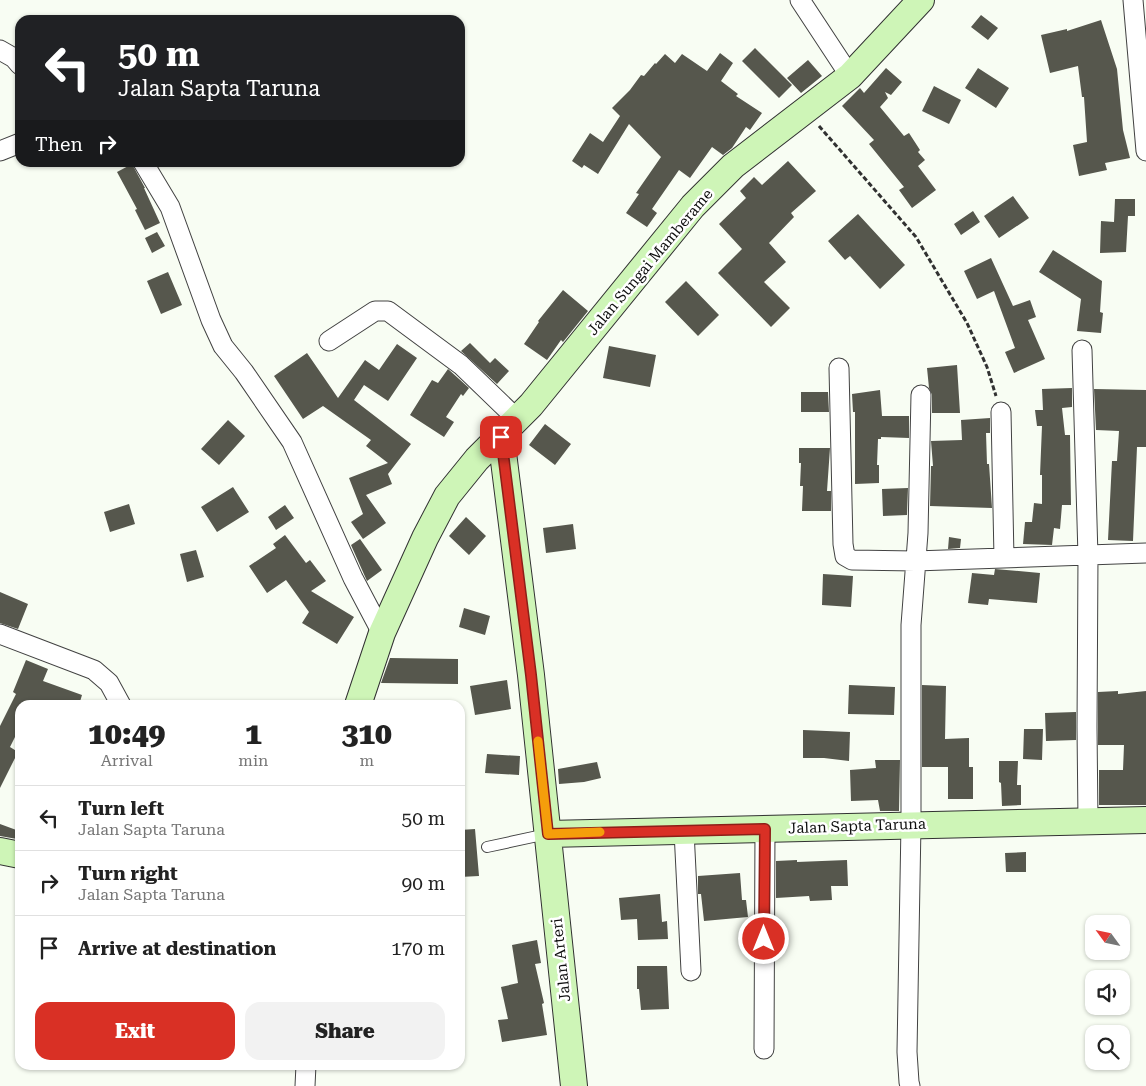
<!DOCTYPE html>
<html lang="en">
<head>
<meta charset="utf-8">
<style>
	:root { --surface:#fff; --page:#f2f2f2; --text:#222; --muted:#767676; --line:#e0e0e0; --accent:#d93025 }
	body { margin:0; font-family:"Roboto Serif",serif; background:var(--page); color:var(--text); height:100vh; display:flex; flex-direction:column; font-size:19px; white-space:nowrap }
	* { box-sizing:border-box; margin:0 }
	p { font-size:16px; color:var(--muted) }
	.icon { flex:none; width:28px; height:28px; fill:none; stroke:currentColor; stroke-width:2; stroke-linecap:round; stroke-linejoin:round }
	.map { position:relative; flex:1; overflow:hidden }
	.details { position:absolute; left:15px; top:700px; width:450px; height:370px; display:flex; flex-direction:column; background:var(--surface); border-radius:15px; box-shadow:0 1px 4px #0004 }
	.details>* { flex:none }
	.guide { position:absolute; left:15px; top:15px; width:450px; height:152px; border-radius:15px; box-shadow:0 1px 4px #0004; background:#202124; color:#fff; overflow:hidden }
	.needle { width:32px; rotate:303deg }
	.buttons { position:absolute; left:1085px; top:915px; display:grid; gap:10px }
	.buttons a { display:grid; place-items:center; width:45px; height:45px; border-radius:10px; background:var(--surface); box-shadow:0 1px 4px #0004; font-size:25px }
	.pin { position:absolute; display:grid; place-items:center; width:42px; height:42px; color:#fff; margin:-21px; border-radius:10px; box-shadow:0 2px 8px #0006 }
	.me { position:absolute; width:55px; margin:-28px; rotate:0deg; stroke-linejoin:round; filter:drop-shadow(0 0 4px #0008) }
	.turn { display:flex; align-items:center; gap:18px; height:105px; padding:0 20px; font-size:22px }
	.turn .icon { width:65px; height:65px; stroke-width:2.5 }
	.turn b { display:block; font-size:35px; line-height:42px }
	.then { display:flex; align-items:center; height:48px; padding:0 20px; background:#0003; gap:10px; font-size:19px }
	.eta { display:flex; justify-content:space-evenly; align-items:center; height:85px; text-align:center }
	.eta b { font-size:30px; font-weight:800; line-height:35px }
	.cta { display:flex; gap:10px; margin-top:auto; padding:10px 20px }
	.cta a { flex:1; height:58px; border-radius:15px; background:var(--accent); color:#fff; font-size:20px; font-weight:800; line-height:58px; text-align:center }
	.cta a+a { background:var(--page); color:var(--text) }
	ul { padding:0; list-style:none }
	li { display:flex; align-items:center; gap:15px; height:65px; padding:0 20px; border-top:1px solid var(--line) }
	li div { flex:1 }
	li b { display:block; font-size:19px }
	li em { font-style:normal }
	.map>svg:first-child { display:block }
</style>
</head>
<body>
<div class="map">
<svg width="1146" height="1086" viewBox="0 0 1146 1086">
	<rect width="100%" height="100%" fill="#f8fdf3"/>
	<path fill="#56574d" d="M981,15L998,28L988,40L971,27Z
		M1101,20L1117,69L1123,130L1130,158L1105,163L1107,170L1079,176L1073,145L1087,142L1084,97H1082L1078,66L1050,73L1041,35L1067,29V31Z
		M755,48L792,85L779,98L742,61Z
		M720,53L733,63L721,81L738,94L736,96L762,113L750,130L746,127L732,148L723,155L712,147L690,178L679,170L652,209L657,213L647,227L626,213L639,194L636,193L661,157L629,124L598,174L584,165L582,168L572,161L590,133L603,142L620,116L612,108L630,90L641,75L644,76L655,63L656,64L665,54L675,63L682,54L707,71Z
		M808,60L822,76L801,93L787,78Z
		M886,68L902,82L891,95L885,92L888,98L880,107L904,136L909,133L920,150L918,152L925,160L918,166L936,190L912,208L899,190L904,187L869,144L874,140L842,106L860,88L864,93Z
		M978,68L1009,88L996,108L965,88Z
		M934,86L961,100L949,124L922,111Z
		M788,161L816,191L791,213L794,217L769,243L786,262L764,282L790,308L771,327L718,273L742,249L719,224L746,198L740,191L754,177L762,185Z
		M132,164L145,188H144L160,223L145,230L135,210L137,209L117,172Z
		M1013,196L1029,218L999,238L984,216Z
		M1115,199H1135V216H1128L1126,252L1100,253L1101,221L1114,222Z
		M973,211L980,222L961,235L954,224Z
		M858,214L905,265L880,289L850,256L845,260L828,241Z
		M157,232L165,246L152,253L145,238Z
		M1053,250L1102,281L1100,312L1103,313L1101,333L1077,331L1081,299L1039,272Z
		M991,258L1013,306L1030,300L1036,317L1028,320L1045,359L1014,373L1005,352L1015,348L994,291L977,299L964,271Z
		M168,272L182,305L161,314L147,281Z
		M686,281L719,315L698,336L665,302Z
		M563,290L588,311L563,342L561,340L547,360L524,344L539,322L538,321Z
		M470,343L490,363L495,358L509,371L497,384L461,351Z
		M397,344L417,358L388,401L364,385L354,400L411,444L388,474L392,484L366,495L386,523L363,539L351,522L363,514L349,478L388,463L366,446L371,440L323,406L303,419L274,376L307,353L338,398L365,360L379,370Z
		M609,346L656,355L650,387L603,378Z
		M957,365L960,413H932V395L929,388L927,368Z
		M448,369L469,388L463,396L461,394L446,417L454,422L444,437L410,415L432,380L438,383Z
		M1072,388V407L1062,408L1065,435H1070L1071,505H1062L1060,529L1054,528L1052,545L1023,544L1025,522H1032L1034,503L1042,504V475H1040L1042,426H1037L1035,410H1043L1042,389Z
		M1094,389L1146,390V447H1137L1133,541L1108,540L1112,461H1117L1119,431L1096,430Z
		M880,390L882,416H909V438L881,437V439H878L877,465H879V483L855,484V412H853L852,394Z
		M801,392H828L829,412H801Z
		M990,418V433H986L987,464H989L992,508L930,506L931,466H933L931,441L962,440L961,420Z
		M228,420L245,436L219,465L201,449Z
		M545,424L571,444L555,465L529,445Z
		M799,448H830L827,491H831V511H802L803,486H800L801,463H799Z
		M233,487L249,512L217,532L201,507Z
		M908,488L907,515L883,516L882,489Z
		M129,504L135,524L110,532L104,512Z
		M285,505L294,518L276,530L268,517Z
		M466,517L486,536L469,555L449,536Z
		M573,524L576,549L546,553L543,528Z
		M285,535L306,563L310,560L326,581L311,591L354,617L337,644L302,623L309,612L286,580L267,593L249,566L276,548L273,544Z
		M949,537L961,539L960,548L948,549Z
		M360,539L382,570L367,581L351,545Z
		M196,550L204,577L187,582L180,554Z
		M995,569L1040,573L1037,603L989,599L988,605L968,603L972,573L994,575Z
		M823,574L853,576L851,607L822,605Z
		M0,592L28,604L18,629L0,623Z
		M464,608L490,616L485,635L459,627Z
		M390,658L458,659V684L381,683Z
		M26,660L48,669L43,681L82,695L79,705H20V727L10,747L18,752L0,788V726L16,694L13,692Z
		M507,680L511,709L475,715L470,686Z
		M849,685L895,687L894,715L848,714Z
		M922,685L946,686L945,739L969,738V767H973V799H948V767H922Z
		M1118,691V694L1146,691V805H1099V770H1123L1124,745H1098V692Z
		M1076,712V740L1046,741L1045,713Z
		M1024,729H1043L1042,760L1023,759Z
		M803,730L850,732L849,761L824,758H803Z
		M487,754L520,756L519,775L485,773Z
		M875,760H900L899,811H880L878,800L851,801L850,770L876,768Z
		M999,761H1018L1017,785H1021V805L1002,806L1001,783L999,782Z
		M597,762L601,778L584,782L559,784L558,769Z
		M0,824L19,831L17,839L0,836Z
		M475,829L479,876L460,877V830Z
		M1026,852V872H1006L1005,853Z
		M797,860V862L847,860L848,886H831L832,900L810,901L809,896L776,898V861Z
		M740,873L742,900H746L748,917L704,921L701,894H698V876Z
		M660,894L662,922L667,921L668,939L638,940L637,919L621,920L619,898Z
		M537,940L541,963L535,964L544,1003L542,1004L547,1035L502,1042L498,1020L508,1019L501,987L518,983L512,945Z
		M637,966H667L669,1009L641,1010L639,989H637Z"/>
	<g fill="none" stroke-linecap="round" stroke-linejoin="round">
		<g stroke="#424242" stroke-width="12">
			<path id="lane" d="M487,847L547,834"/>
		</g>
		<g stroke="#424242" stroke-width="21">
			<path id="street" d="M800,0L850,76
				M1133,0L1146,151
				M0,50L14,58L20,65
				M0,151L20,143
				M143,162L170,207L211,320L223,346L244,372L292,442L353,578L382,633
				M329,341L375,311H388L461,365L518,420
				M1082,350L1088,556L1087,727L1088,821
				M839,368L843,544L845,556L852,560L915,561L1146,553
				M1001,412L1004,558
				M0,634L94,670L109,683L121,705
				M684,831L691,971
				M764,1049L765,829
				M305,1086L306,1065
				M910,1086L909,1082L907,1052L911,824V625L918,533L921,395"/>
		</g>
		<g stroke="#313131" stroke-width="28">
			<path id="secondary" d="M501,437L531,675L574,1086
				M358,705L382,633L425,538L447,496L477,459L531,405L693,206L733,166L850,76L921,0
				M548,834L1146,820
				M0,851L20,855"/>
		</g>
		<path stroke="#313131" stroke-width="3" stroke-dasharray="5 2.5" stroke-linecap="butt" d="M819,126L916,237L967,323L987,367L996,396"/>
		<use href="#lane" stroke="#fff" stroke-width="10"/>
		<use href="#street" stroke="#fff" stroke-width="19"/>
		<use href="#secondary" stroke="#cef5b7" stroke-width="26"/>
	</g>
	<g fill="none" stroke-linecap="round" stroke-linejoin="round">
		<g stroke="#8d1f18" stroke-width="12">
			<path id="route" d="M501,437L531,675L548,834L765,829L764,939"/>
		</g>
		<use href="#route" stroke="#d93025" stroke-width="9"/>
		<path stroke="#f59e0b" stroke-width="9" d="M538,741L548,834L600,832"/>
	</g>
	<g text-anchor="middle" stroke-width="5" stroke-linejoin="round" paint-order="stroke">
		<g font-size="15" fill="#0f0f0f" stroke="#fff">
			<text transform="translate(650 262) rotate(-50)" y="5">Jalan Sungai Mamberame</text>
			<text transform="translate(857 826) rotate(-2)" y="5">Jalan Sapta Taruna</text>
			<text transform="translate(561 960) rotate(-96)" y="5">Jalan Arteri</text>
		</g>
	</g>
</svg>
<div class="buttons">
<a><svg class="needle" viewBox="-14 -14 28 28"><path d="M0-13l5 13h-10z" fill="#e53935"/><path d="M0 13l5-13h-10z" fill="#767676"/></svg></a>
<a><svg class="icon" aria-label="sound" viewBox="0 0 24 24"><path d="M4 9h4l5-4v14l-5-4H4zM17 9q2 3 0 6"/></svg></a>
<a><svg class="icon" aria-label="search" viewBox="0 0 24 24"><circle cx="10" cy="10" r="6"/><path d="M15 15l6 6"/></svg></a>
</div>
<div class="pin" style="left:501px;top:437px;background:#d93025"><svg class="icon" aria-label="arrive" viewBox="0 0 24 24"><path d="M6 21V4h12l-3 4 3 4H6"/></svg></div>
<svg class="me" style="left:764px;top:939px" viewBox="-20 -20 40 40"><circle r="17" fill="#d93025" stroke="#fff" stroke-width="3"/><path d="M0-11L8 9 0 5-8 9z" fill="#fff"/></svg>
<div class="guide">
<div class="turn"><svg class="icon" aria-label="left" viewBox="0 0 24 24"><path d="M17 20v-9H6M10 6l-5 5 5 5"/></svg><div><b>50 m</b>Jalan Sapta Taruna</div></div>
<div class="then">Then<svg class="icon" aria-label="right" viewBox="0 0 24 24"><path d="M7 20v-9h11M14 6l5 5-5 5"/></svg></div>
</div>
<section class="details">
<div class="eta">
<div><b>10:49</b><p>Arrival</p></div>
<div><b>1</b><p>min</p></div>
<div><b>310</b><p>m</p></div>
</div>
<ul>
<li><svg class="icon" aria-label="left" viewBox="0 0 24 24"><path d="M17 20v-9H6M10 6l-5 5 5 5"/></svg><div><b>Turn left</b><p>Jalan Sapta Taruna</p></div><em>50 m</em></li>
<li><svg class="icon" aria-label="right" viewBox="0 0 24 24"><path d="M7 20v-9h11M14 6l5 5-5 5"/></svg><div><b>Turn right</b><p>Jalan Sapta Taruna</p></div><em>90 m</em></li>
<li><svg class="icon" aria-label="arrive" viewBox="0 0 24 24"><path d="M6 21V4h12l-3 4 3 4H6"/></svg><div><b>Arrive at destination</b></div><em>170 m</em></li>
</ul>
<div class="cta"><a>Exit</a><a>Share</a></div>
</section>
</div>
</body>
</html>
